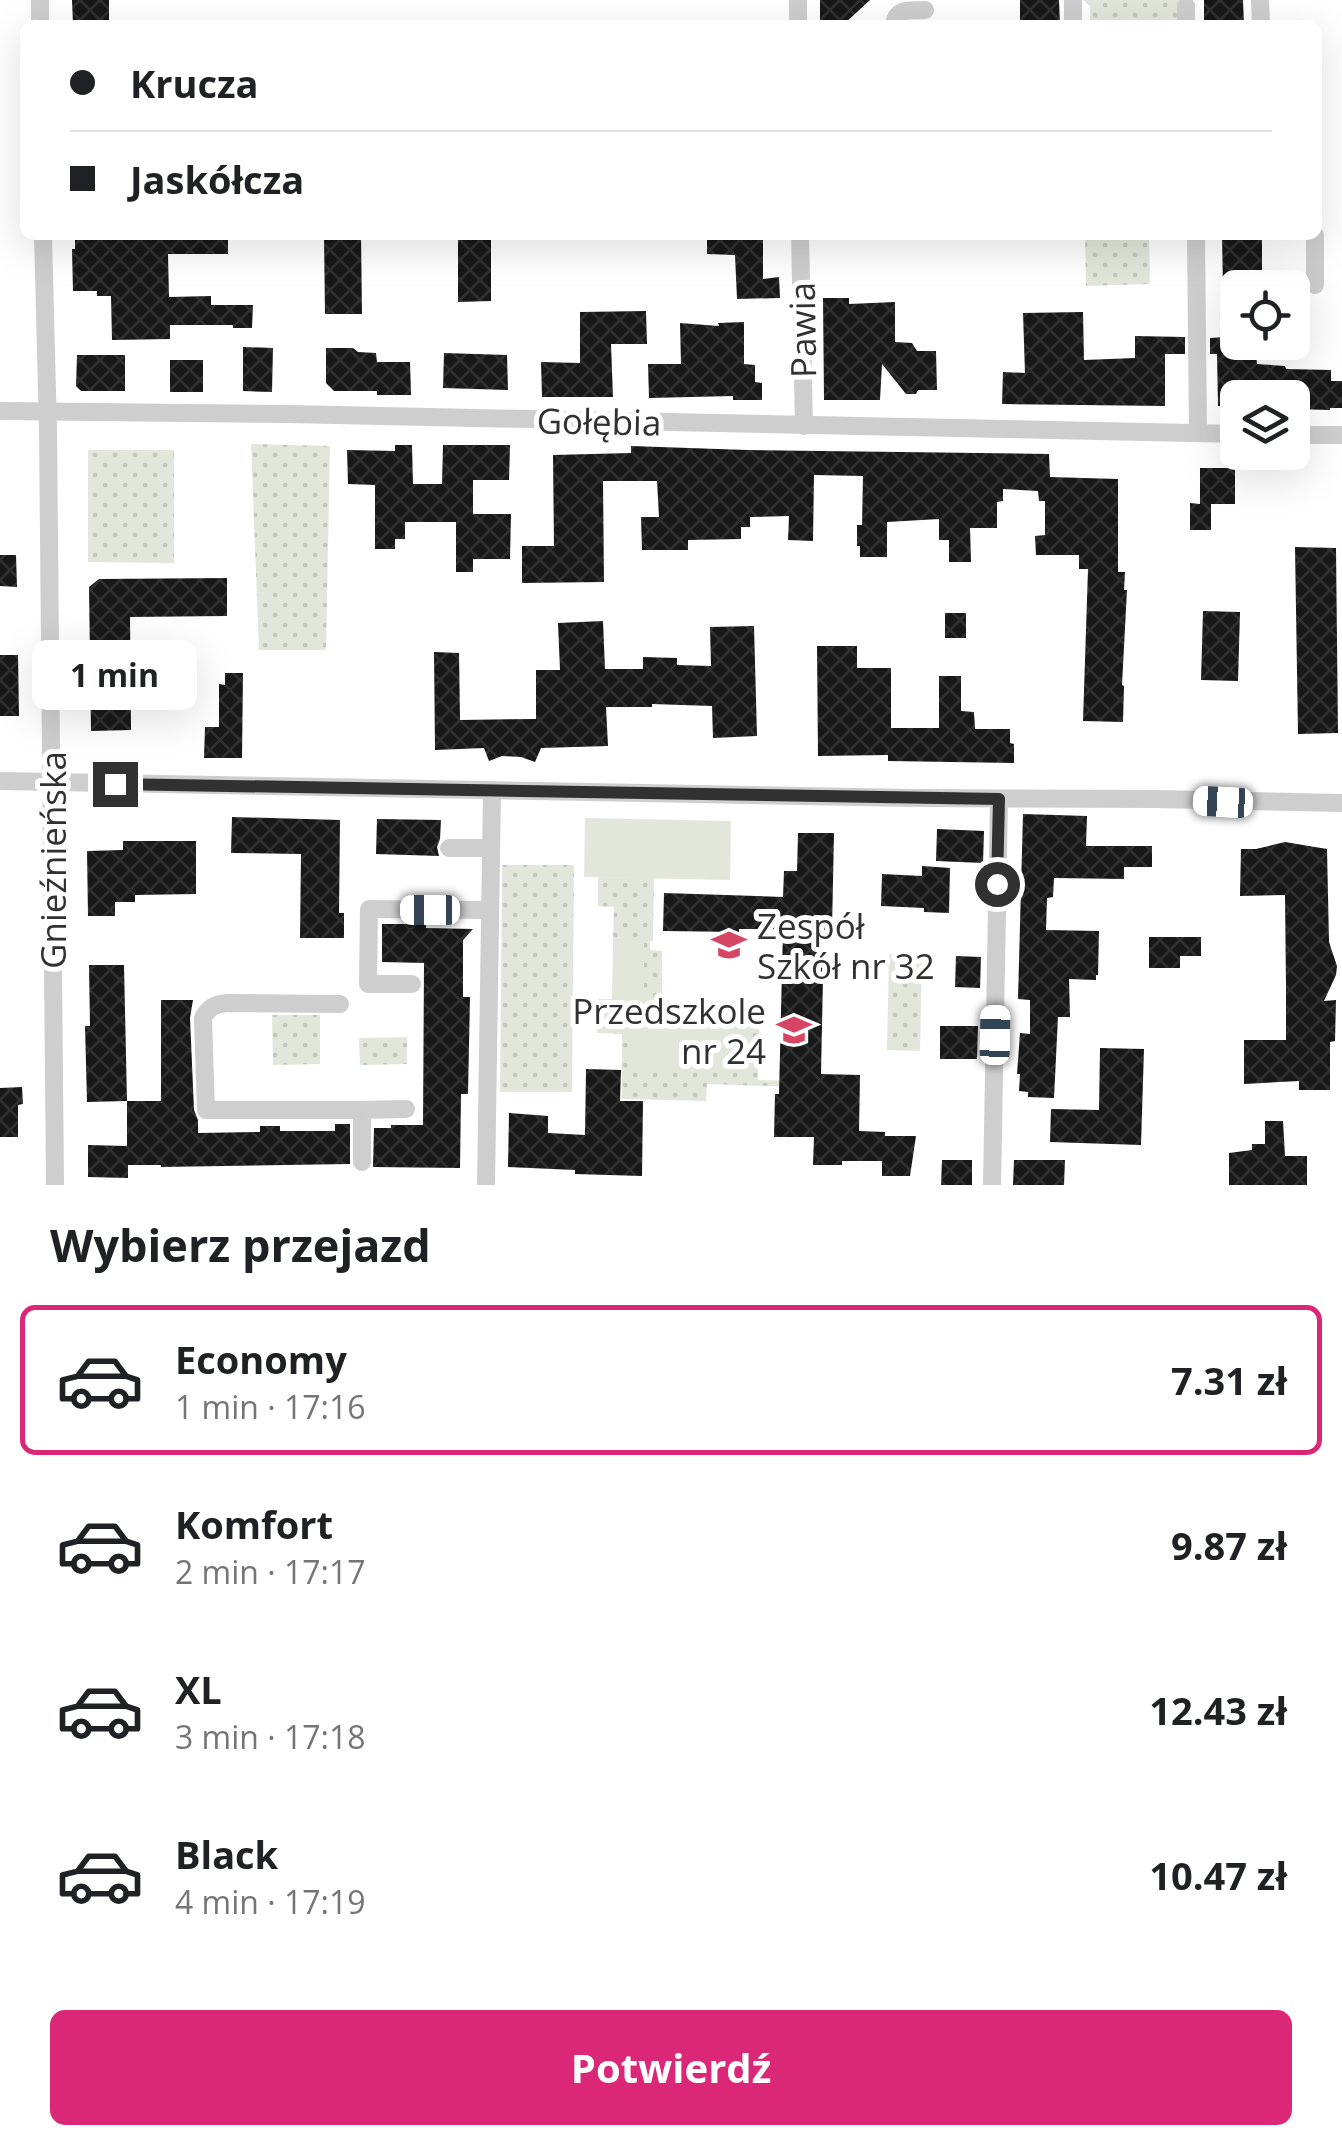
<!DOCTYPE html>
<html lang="pl">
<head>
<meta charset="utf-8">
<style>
	:root { --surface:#fff; --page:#f6f6f6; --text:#202124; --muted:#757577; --line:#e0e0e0; --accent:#db2777 }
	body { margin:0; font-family:"Open Sans",sans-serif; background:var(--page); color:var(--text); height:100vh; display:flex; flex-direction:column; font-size:38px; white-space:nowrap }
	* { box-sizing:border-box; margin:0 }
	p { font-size:32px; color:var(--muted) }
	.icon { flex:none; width:55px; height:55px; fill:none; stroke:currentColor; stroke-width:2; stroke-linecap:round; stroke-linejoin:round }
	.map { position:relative; height:1185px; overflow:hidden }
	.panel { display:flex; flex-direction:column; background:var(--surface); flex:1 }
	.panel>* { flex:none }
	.banner { position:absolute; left:20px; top:20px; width:1302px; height:220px; border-radius:15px; box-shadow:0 10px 40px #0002; display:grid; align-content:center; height:220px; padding:0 50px; background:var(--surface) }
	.buttons { position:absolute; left:1220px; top:270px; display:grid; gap:20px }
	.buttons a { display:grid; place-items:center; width:90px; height:90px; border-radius:15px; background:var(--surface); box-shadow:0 10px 40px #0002; font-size:50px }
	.end { position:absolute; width:45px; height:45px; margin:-22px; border:12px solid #313131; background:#fff; box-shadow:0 0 0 5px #fff }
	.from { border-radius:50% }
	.bubble { position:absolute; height:70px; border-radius:15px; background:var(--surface); box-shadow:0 10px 40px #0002; font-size:32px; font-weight:700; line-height:70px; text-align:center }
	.car { position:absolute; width:30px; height:60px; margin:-30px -15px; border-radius:12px; box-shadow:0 0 8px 2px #0007; background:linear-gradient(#fff 24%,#345 0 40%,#fff 0 76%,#345 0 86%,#fff 0) }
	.banner b { display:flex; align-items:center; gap:35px; height:95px; font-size:38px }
	.banner b+b { border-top:2px solid var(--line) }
	.banner i { width:25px; height:25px; background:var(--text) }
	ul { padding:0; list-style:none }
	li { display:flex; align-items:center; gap:30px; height:150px; margin:0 20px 15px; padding:0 30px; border:5px solid transparent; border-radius:15px }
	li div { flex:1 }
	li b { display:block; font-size:38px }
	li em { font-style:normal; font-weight:700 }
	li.on { border-color:var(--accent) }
	li>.icon { width:90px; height:90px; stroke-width:1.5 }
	h2 { padding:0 50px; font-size:45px; line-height:120px }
	.action { display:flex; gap:20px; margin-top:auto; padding:20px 50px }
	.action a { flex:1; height:115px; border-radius:15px; background:var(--accent); color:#fff; font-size:40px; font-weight:700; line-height:115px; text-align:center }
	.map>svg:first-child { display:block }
</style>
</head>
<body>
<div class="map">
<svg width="1342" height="1185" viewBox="0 0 1342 1185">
	<defs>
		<pattern id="grass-dots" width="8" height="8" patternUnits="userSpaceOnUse" patternTransform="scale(2.5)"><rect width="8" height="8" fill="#e3e7db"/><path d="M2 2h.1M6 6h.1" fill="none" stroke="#c3c7bc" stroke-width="1.8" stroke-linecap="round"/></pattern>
		<pattern id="building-cross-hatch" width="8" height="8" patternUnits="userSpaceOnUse" patternTransform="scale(2.5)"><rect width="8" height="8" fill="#181818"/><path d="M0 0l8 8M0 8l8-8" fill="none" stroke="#313131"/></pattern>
	</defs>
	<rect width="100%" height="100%" fill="#fff"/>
	<g fill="url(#grass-dots)">
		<polygon points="1083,0 1180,0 1179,25 1090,25 1090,6"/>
		<polygon points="1085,235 1155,235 1149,238 1150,284 1086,286"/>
		<polygon points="251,444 330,446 326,650 259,650"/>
		<polygon points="88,450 174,450 174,563 88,562"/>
		<polygon points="502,865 574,865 572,1092 500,1092"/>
		<polygon points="598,877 654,878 653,941 650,941 650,950 662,951 662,1000 685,1001 684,1011 632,1010 739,1013 723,1012 723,1001 760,1001 758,1080 828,1082 828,1088 707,1084 706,1101 622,1099 622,1034 597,1033 598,999 643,999 644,939 613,937 614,907 598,906"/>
		<polygon points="889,954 922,955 920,1051 887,1050"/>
		<polygon points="272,1015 320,1015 320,1064 273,1065"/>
		<polygon points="407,1037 407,1064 360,1065 359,1038"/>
	</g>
	<g fill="#e3e7db">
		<polygon points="585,818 731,821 730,880 584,877"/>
		<polygon points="613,937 644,938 644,999 612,999"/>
		<polygon points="631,1009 739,1012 738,1069 630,1067"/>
	</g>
	<g fill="url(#building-cross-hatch)">
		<polygon points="72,0 109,0 109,25 73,25"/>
		<polygon points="820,0 870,0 843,25 820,25"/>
		<polygon points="1020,0 1059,0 1060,25 1020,25"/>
		<polygon points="1204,0 1243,0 1244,25 1204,25"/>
		<polygon points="75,235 228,235 228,254 168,254 169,297 211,296 211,305 253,305 252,328 233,328 233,325 170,325 170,339 112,340 111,296 97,296 97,291 73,291 72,249 75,249"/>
		<polygon points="324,235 361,235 362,314 325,314"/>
		<polygon points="458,235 491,235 491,301 458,302"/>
		<polygon points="707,235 763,235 763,279 779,277 780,298 737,299 735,255 707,254"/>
		<polygon points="1222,235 1262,235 1262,288 1223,288"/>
		<polygon points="823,298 849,298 849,304 895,302 895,342 912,343 917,351 936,351 937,390 918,390 916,394 906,394 882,364 880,400 824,400"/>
		<polygon points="646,311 647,344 611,344 613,397 542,397 541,362 580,363 580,312"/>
		<polygon points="1083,312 1084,360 1135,358 1135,336 1185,337 1185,354 1165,354 1165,406 1002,404 1003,372 1025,373 1023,313"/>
		<polygon points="744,322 744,364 755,365 755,382 762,383 762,400 733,400 733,396 649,398 648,364 681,364 680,323 719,326 718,323"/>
		<polygon points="1238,336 1238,342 1255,342 1257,364 1285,366 1286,369 1331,370 1331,381 1342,381 1342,408 1330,408 1330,410 1292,409 1292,398 1238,398 1238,407 1218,406 1217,354 1210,354 1210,338"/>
		<polygon points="243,347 273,348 272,392 243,391"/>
		<polygon points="326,348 353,348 358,352 376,353 377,362 410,362 411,395 377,395 377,391 334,391 326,383"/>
		<polygon points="444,353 507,355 508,390 443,388"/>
		<polygon points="77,355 125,355 125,391 81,391 76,386"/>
		<rect x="170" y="360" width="33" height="32"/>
		<polygon points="395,445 412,445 413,484 442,484 443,445 510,445 509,480 473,480 473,514 511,514 510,559 473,559 473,572 456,572 456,522 405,522 405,539 395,539 395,549 375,549 375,485 348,484 347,450 395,451"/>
		<polygon points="631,446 747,450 1049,454 1050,477 1118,479 1118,572 1125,572 1124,590 1127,590 1122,685 1124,686 1123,722 1083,721 1088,569 1079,569 1079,555 1036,555 1035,536 1045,535 1045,501 1039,501 1038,491 1003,489 1003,501 997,502 997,528 970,528 971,562 949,562 949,540 939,540 939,519 887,522 887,557 860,557 860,546 857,546 857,525 862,525 863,476 814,475 813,541 788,540 789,516 750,517 750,527 741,527 741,539 688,540 688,550 642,550 641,517 659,517 657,481 603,481 604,582 522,583 522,546 554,546 553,455 631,453"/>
		<polygon points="1200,468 1235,468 1235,504 1205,504 1211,504 1211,530 1190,530 1190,503 1200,504"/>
		<polygon points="1295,547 1336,548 1338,733 1298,734"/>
		<polygon points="0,555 16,555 17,587 0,586"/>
		<polygon points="227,578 227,616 130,617 131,730 91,731 89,587 99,579"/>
		<polygon points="1203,611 1240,612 1238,681 1201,680"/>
		<rect x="945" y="613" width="21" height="25"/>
		<polygon points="603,621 605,669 643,669 643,657 677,658 677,665 711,666 710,627 754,626 757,736 713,738 712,706 652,704 652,707 606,707 608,746 541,748 535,762 521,757 502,756 489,761 484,748 435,750 434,652 459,653 460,720 536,719 536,670 560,670 558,623"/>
		<polygon points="817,646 857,646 857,668 891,668 891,728 939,728 939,676 961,676 961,711 974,712 975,729 1010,729 1010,743 1014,744 1014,763 888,761 888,755 818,756"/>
		<polygon points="0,655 18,655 19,716 0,716"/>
		<polygon points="225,673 243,673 242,758 204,758 205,727 219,727 219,684 225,685"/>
		<polygon points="1023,814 1087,816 1086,846 1152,846 1152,867 1124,867 1124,879 1054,878 1053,897 1047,898 1046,930 1099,931 1098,975 1096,975 1096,980 1069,979 1070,1017 1058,1017 1054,1098 1028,1097 1028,1092 1019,1091 1020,1074 1017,1074 1020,1033 1030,1034 1030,1000 1018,999"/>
		<polygon points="232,817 340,820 339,913 344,913 344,938 300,938 301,854 231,853"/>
		<polygon points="377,819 441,820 440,839 437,847 439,856 376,854"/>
		<polygon points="937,829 984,831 983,863 936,861"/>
		<polygon points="798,833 834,833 832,930 824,930 821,1074 860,1075 859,1131 885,1132 885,1136 916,1136 910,1176 882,1176 882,1161 842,1161 842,1165 813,1165 814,1137 774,1137 775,1094 779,1094 783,929 739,929 739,932 663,931 664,893 783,897 784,871 797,871"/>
		<polygon points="123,841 196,841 196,894 135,895 135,902 115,902 115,916 88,916 87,851 123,850"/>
		<polygon points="1285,842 1327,849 1329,942 1337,966 1336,975 1324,1001 1336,1000 1335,1041 1330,1042 1330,1090 1299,1090 1299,1081 1244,1084 1244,1040 1286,1040 1286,987 1285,895 1240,896 1241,849 1256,849"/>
		<polygon points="922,866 950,868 949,913 924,912 924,908 881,906 882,874 922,876"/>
		<polygon points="382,924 426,924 426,928 473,929 463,940 463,997 470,997 468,1094 461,1094 460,1168 373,1167 374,1128 391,1128 391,1125 423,1125 424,963 382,962"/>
		<polygon points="1149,937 1201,937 1201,956 1180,956 1180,968 1149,968"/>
		<polygon points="956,956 981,957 980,988 955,987"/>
		<polygon points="89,965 124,965 127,1101 87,1102 85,1026 90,1026"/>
		<polygon points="161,1000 193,1000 190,1018 194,1110 198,1120 198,1133 260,1132 260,1126 280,1126 280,1131 335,1131 335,1124 350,1124 350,1164 161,1167 161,1165 128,1165 128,1178 88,1177 88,1145 127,1146 127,1101 161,1101"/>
		<polygon points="940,1026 978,1026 977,1059 940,1059"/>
		<polygon points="1100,1048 1144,1049 1141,1145 1050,1142 1051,1109 1099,1110"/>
		<polygon points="586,1069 621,1070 620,1101 643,1101 642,1176 575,1174 575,1170 508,1167 509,1113 548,1116 548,1133 585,1135"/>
		<polygon points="22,1087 23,1104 18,1105 18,1137 0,1137 0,1088"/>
		<polygon points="1265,1121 1283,1121 1285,1156 1307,1156 1307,1185 1229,1185 1229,1153 1252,1150 1252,1144 1265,1144"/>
		<polygon points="942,1160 972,1160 972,1185 941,1185"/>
		<polygon points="1014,1160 1065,1160 1064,1185 1013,1185"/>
	</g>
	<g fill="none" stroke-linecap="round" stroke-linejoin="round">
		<g stroke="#cecece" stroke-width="18">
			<polyline points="40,0 40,25"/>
			<polyline points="798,0 798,25"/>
			<polyline points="1073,0 1073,25"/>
			<polyline points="1260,0 1261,25"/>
			<polyline points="1186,6 1186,25"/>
			<path d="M894,25C896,7 910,11 925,10"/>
			<polyline points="43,235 48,429 55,1185"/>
			<polyline points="800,235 804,426"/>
			<polyline points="1196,235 1198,433"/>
			<polyline points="1315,285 1315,235"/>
			<polyline points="0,411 290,414 1238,434"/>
			<polyline points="1292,435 1342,435"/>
			<polyline points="0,781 912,798 1156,799 1342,803"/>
			<polyline points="449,848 491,848"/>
			<polyline points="412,984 368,984 369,909 490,910"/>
			<path d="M340,1004L227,1003C215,1004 209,1007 203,1018L206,1110H362"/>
			<polyline points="362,1162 362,1110 406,1109"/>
			<polyline points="486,1185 492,790"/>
			<polyline points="992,1185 999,799"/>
		</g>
	</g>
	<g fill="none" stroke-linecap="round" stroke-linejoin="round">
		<polyline stroke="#313131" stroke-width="12" points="115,784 999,799 997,884"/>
	</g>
	<defs>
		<g id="school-bare" transform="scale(2.7)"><path d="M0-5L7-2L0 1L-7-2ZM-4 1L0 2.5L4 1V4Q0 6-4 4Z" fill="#d64563" stroke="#fff" stroke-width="2.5" paint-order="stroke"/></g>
	</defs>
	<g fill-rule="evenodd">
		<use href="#school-bare" x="729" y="945"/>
		<use href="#school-bare" x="794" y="1030"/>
	</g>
	<g text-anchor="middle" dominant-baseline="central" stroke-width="10" stroke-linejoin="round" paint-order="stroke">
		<g font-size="35" fill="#313131" stroke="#fff">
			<text transform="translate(802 330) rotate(-91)">Pawia</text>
			<text transform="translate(599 421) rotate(1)">Gołębia</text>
			<text transform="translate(52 860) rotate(-90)">Gnieźnieńska</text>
		</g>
		<g font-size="35" fill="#313131" stroke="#fff" text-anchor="start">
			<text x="757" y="925">Zespół<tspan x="757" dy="40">Szkół nr 32</tspan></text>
			<text x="766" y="1010" text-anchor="end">Przedszkole<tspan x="766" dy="40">nr 24</tspan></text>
		</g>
	</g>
</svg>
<div class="buttons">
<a><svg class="icon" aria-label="locate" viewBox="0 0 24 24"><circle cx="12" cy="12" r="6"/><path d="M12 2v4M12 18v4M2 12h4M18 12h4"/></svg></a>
<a><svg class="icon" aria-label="layers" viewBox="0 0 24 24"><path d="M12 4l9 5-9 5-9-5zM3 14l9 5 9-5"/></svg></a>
</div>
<i class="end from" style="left:997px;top:884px"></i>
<i class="end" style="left:115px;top:784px"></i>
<div class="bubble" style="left:32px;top:640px;width:165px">1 min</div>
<i class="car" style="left:1223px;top:802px;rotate:273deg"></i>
<i class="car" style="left:430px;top:910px;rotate:270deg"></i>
<i class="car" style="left:995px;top:1035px;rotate:1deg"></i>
<div class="banner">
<b><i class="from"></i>Krucza</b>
<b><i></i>Jaskółcza</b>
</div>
</div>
<section class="panel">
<h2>Wybierz przejazd</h2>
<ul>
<li class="on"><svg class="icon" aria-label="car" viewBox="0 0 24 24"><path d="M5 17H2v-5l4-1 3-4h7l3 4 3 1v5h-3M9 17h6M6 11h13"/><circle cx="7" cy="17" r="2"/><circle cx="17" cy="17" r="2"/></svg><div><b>Economy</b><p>1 min · 17:16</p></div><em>7.31 zł</em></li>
<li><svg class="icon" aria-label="car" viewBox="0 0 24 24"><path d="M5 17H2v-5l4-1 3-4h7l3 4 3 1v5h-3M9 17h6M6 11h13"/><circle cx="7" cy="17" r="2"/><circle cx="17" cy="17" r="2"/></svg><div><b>Komfort</b><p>2 min · 17:17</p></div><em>9.87 zł</em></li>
<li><svg class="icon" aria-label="car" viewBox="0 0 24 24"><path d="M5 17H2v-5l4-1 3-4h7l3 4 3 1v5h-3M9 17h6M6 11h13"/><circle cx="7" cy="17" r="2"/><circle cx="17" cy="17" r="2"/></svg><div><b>XL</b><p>3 min · 17:18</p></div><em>12.43 zł</em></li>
<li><svg class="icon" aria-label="car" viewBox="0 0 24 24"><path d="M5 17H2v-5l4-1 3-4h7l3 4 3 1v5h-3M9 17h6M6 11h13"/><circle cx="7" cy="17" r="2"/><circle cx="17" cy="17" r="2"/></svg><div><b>Black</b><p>4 min · 17:19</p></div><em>10.47 zł</em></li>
</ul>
<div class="action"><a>Potwierdź</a></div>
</section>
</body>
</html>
